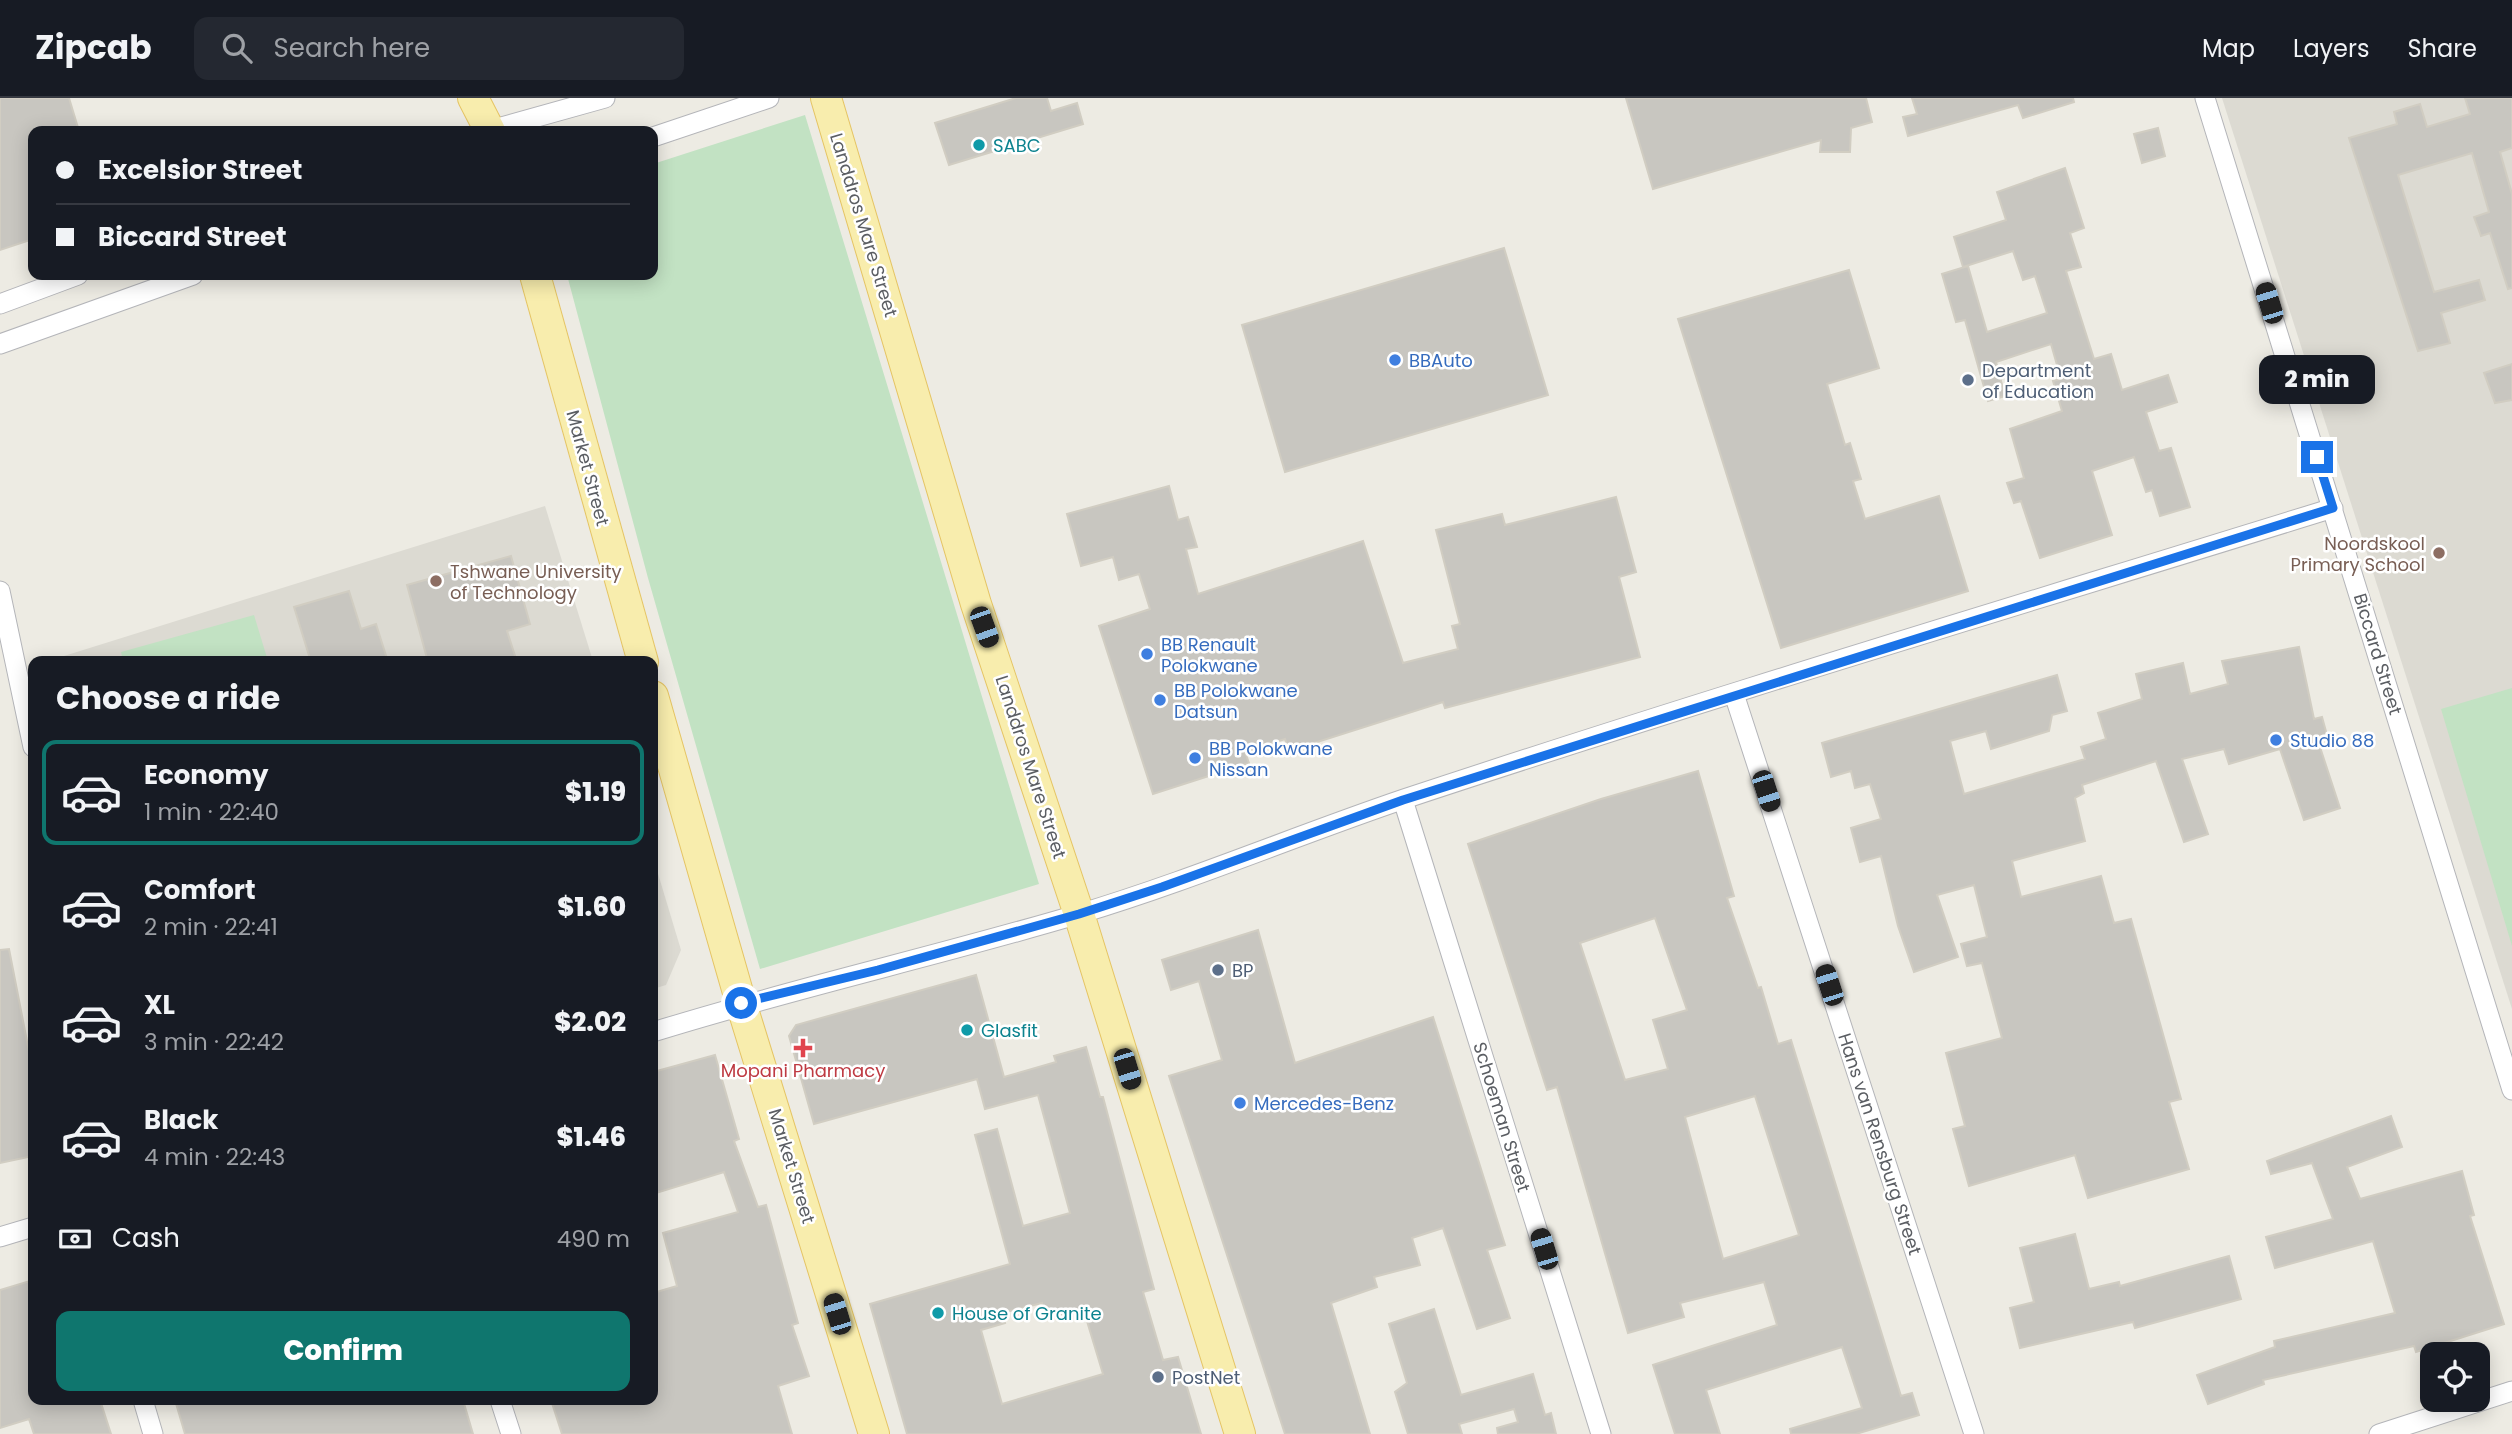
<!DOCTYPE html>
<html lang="en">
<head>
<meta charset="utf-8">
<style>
	:root { --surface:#171b24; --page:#242831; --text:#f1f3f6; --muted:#9ea1a6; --line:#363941; --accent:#0f766e }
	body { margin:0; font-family:Poppins,sans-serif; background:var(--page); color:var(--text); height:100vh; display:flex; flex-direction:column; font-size:26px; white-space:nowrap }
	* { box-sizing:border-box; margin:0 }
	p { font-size:23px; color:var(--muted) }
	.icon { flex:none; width:38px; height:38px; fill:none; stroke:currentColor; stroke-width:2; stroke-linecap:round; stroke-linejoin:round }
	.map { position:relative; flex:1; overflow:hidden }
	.details { position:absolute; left:28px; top:558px; width:630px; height:749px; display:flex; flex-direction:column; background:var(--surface); border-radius:14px; box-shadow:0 4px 18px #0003 }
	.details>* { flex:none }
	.top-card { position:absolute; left:28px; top:28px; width:630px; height:154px; border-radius:14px; box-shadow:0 4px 18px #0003; display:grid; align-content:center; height:154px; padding:0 28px; background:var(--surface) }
	.fabs { position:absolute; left:2420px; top:1244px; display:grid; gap:14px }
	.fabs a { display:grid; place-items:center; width:70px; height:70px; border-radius:14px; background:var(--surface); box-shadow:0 4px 18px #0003; font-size:35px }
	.end { position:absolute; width:32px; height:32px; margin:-16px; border:9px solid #1a73e8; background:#fff; box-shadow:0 0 0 4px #fff }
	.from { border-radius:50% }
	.bubble { position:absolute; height:49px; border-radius:14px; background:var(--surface); box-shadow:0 4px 18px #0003; font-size:23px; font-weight:800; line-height:49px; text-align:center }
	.car { position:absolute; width:21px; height:42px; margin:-21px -10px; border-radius:9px; box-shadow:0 0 5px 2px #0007; background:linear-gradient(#222 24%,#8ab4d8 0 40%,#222 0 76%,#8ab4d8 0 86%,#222 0) }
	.top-card b { display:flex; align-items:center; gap:24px; height:66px; font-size:26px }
	.top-card b+b { border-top:2px solid var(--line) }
	.top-card i { width:18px; height:18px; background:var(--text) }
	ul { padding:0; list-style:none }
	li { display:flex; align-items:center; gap:21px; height:105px; margin:0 14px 10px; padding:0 14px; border:4px solid transparent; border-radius:14px }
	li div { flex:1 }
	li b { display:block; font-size:26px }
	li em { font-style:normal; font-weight:800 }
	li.active { border-color:var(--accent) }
	li>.icon { width:63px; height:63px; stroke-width:1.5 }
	h2 { padding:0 28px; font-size:32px; line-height:84px }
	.pay { display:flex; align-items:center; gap:18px; height:77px; padding:0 28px; font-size:26px }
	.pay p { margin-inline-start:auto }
	.cta { display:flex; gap:14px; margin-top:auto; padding:14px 28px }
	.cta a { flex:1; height:80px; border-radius:14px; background:var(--accent); color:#fff; font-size:28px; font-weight:800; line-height:80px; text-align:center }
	header { display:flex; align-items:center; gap:42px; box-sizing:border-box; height:98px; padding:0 35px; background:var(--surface); border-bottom:2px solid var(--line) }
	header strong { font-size:33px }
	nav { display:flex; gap:38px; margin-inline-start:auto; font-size:24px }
	.search { width:490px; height:63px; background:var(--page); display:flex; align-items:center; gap:18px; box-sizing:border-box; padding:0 24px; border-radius:14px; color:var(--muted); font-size:26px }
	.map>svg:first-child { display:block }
</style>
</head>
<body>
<header>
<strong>Zipcab</strong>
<div class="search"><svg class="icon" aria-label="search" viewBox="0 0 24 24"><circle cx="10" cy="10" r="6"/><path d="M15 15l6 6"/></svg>Search here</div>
<nav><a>Map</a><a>Layers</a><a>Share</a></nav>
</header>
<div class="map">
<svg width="2512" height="1336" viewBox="0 0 2512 1336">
	<rect width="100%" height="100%" fill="#edebe3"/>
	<g fill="#dcdad2">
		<polygon points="2222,0 2512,0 2512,911"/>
		<polygon points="545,408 593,563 65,564 64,558"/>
		<polygon points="653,759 681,852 666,887 653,891"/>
	</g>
	<g fill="#c2e2c3">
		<polygon points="805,17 1039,786 760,871 648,480 567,177 653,177 653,66"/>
		<polygon points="254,517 268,563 123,563 121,554"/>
		<polygon points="2512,590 2512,848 2441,611"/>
	</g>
	<g fill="#c8c6c0" stroke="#d1cdc2" stroke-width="2" fill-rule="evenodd">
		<polygon points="0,0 69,0 79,33 33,33 33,141 0,152"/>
		<polygon points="1016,0 1047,0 1051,13 1077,5 1083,26 949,67 935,25"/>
		<polygon points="1626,0 1866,0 1872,24 1851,30 1850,54 1820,54 1821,42 1653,91"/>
		<polygon points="1912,0 2073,0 2074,4 2023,20 2018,7 1908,38 1903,19 1917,16"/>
		<polygon points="2465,0 2512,0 2512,50 2500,54 2512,96 2512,190 2508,191 2490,135 2481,138 2474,119 2489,114 2472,55 2398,77 2434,194 2479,182 2485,202 2441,215 2450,245 2418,253 2349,40 2397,26 2394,14 2420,6 2427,29 2470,16"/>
		<polygon points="2158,30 2165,58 2142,65 2134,36"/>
		<polygon points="2065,70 2084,130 2070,135 2081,169 2066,173 2094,261 2111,256 2122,292 2168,277 2177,304 2146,314 2159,353 2171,350 2190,409 2160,418 2152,392 2146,394 2134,359 2092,373 2112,437 2040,460 2021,403 2014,405 2007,385 2024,380 2010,331 2062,313 2053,283 2061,281 2051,246 1996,264 2005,298 1988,303 1965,222 1956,224 1942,176 1968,168 1987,234 2047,215 2035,178 2023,182 2013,153 1963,169 1954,139 2006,122 1997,94"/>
		<polygon points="1504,150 1548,297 1285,374 1242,227"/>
		<polygon points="1849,172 1879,270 1827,286 1845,347 1850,345 1861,381 1853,383 1865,421 1939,398 1968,493 1781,550 1678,221"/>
		<polygon points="2512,266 2512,302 2495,305 2484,275"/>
		<polygon points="1169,388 1178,422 1188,419 1197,449 1186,451 1198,496 1363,443 1403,565 1458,551 1452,528 1460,526 1436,432 1502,416 1505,427 1616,399 1636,474 1619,479 1640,559 1445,610 1443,604 1289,653 1285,641 1245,654 1249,665 1153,696 1099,528 1150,511 1139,476 1119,482 1113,459 1081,468 1067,416"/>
		<polygon points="511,458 530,526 507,533 517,564 428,564 407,487"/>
		<polygon points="349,493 361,531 376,526 388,564 311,564 294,509"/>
		<polygon points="2299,549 2314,621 2322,619 2327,637 2317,640 2340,710 2304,722 2280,651 2229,666 2224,651 2182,661 2208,736 2184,744 2156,663 2082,687 2084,695 2075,700 2085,743 2012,763 2021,799 2101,778 2114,825 2131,821 2181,1001 2169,1004 2189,1071 2088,1100 2075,1057 1969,1088 1953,1031 1965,1028 1946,955 2002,940 1982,865 1967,868 1961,846 1987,839 1974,787 1937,797 1958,859 1914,874 1898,828 1881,758 1860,764 1851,730 1881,721 1870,686 1855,690 1851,673 1831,679 1822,645 2057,577 2067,613 2052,617 2049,633 1991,651 1986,633 1950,643 1964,696 2085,661 2081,649 2106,641 2098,615 2142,601 2136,576 2183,565 2190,596 2228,586 2222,563"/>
		<path d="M1698,673L1734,798L1727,800L1758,890L1761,889L1778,946L1791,942L1901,1298L1912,1295L1919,1317L1856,1336H1791L1790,1331L1862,1310L1842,1249L1706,1292L1720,1336H1675L1653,1267L1777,1227L1764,1184L1680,1205L1684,1219L1628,1235L1557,989L1547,992L1468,746L1601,701ZM1655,820L1687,912L1653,922L1668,971L1625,982L1580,845ZM1755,998L1799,1137L1723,1161L1685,1019Z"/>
		<polygon points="1258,832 1295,965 1433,919 1505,1147 1487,1152 1510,1220 1477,1231 1443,1130 1412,1140 1420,1167 1374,1179 1377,1189 1331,1205 1370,1336 1285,1336 1169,978 1222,962 1199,883 1171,892 1162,862"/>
		<polygon points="9,851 33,974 33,1058 0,1065 0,852"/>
		<path d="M976,877L1004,979L1056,964L1054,958L1086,949L1100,999H1103L1154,1191L1143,1194L1163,1262L1178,1259L1201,1336H907L870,1206L1010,1166L975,1037L997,1031L1023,1128L1070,1115L1038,997L985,1011L977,981L814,1026L789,938L796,927ZM1042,1205L1046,1220L1083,1210L1103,1276L1002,1306L981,1232L1005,1225L1002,1215Z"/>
		<polygon points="715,957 739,1041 734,1043 758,1109 766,1107 798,1225 792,1227 809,1278 778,1288 792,1336 562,1336 551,1302 653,1302 653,1195 677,1188 663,1135 738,1114 724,1074 653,1096 653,974"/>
		<polygon points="2391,1018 2402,1049 2347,1069 2360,1101 2462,1073 2474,1117 2470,1118 2504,1226 2416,1254 2414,1248 2263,1282 2264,1286 2208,1306 2197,1277 2275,1249 2274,1243 2395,1215 2373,1143 2275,1170 2266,1139 2333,1121 2312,1065 2271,1076 2267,1063"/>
		<polygon points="2075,1136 2089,1191 2119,1184 2120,1188 2229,1158 2241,1201 2135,1230 2133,1224 2020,1250 2010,1210 2034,1204 2020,1150"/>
		<polygon points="33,1182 33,1302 100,1302 111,1336 34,1336 29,1321 0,1330 0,1192"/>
		<polygon points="1434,1211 1461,1297 1533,1276 1545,1317 1551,1315 1556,1336 1498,1336 1497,1330 1518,1324 1514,1311 1459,1326 1462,1336 1408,1336 1395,1294 1407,1285 1389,1226"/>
		<polygon points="175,1302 463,1302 473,1336 185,1336"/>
	</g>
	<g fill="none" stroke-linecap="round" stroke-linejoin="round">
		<g stroke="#b4b5b9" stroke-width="21">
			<g id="minor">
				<polyline points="2205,0 2512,992"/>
				<polyline points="487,33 605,0"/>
				<polyline points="653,39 769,0"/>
				<polyline points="0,206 78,177"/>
				<polyline points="0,246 193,177"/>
				<polyline points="0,493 33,649"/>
				<polyline points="1734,596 1974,1336"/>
				<polyline points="1403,702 1601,1336"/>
				<path d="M653,934C794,890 938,858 1079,816C1189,783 1295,738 1404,701C1712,599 2023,506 2333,410"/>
				<polyline points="0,1139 33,1129"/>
				<polyline points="143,1302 153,1336"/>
				<polyline points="500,1302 511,1336"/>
				<polyline points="2379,1336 2512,1293"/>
			</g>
		</g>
		<g stroke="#e5c464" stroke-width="32">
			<g id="primary">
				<polyline points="473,0 490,33"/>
				<polyline points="826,0 976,506 1079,816 1240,1336"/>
				<polyline points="535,177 643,564"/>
				<polyline points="653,598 741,905 874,1336"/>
			</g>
		</g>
		<use href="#minor" stroke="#fff" stroke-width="19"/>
		<use href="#primary" stroke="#f8edad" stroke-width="30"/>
	</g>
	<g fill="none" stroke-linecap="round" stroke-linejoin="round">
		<polyline stroke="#1a73e8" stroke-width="9" points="741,905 878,872 1079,816 1162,789 1403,702 2333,410 2317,359"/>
	</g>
	<g fill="#0f9aa8" stroke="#fff" stroke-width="2.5">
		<circle cx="979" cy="47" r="7"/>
		<circle cx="967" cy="932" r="7"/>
		<circle cx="938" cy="1215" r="7"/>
	</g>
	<g fill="#3f7fe0" stroke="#fff" stroke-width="2.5">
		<circle cx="1395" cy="262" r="7"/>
		<circle cx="1147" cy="556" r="7"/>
		<circle cx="1160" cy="602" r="7"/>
		<circle cx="2276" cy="642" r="7"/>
		<circle cx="1195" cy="660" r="7"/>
		<circle cx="1240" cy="1005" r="7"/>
	</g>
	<g fill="#5c6f8a" stroke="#fff" stroke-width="2.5">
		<circle cx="1968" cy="282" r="7"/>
		<circle cx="1218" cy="872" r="7"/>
		<circle cx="1158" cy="1279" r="7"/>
	</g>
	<g fill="#8d6e63" stroke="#fff" stroke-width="2.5">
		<circle cx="2439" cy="455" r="7"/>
		<circle cx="436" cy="483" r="7"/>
	</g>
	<path fill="#e0444e" stroke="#fff" stroke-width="2.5" d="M799.5 939.5h7v7h7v7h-7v7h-7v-7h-7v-7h7z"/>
	<g text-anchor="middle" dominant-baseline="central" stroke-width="5" stroke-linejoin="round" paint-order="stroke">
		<g font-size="18" fill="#0d838f" stroke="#fff" text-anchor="start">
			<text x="993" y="47">SABC</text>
			<text x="981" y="932">Glasfit</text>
			<text x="952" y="1215">House of Granite</text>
		</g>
		<g font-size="18" fill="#5b5e63" stroke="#fff">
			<text transform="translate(864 127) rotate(73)">Landdros Mare Street</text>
			<text transform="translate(588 370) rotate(75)">Market Street</text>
			<text transform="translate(2378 556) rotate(73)">Biccard Street</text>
			<text transform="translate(1031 669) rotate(72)">Landdros Mare Street</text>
			<text transform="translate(1502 1019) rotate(73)">Schoeman Street</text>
			<text transform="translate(1880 1046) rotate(72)">Hans van Rensburg Street</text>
			<text transform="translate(792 1068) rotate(73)">Market Street</text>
		</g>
		<g font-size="18" fill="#366cbe" stroke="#fff" text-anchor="start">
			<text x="1409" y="262">BBAuto</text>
			<text x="1161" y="546">BB Renault<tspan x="1161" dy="21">Polokwane</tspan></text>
			<text x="1174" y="592">BB Polokwane<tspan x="1174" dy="21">Datsun</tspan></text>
			<text x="2290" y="642">Studio 88</text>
			<text x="1209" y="650">BB Polokwane<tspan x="1209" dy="21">Nissan</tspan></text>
			<text x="1254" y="1005">Mercedes-Benz</text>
		</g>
		<g font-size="18" fill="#4e5e75" stroke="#fff" text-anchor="start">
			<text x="1982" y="272">Department<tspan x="1982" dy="21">of Education</tspan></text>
			<text x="1232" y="872">BP</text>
			<text x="1172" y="1279">PostNet</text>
		</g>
		<g font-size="18" fill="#785e54" stroke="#fff" text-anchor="end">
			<text x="2425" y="445">Noordskool<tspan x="2425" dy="21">Primary School</tspan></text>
			<text x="450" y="473" text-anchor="start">Tshwane University<tspan x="450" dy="21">of Technology</tspan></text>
		</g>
		<g font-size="18" fill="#be3a42" stroke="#fff">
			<text x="803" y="972">Mopani Pharmacy</text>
		</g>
	</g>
</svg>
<div class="fabs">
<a><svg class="icon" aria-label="locate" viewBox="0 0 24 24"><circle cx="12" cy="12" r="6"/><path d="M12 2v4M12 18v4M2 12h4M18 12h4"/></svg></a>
</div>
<i class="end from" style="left:741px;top:905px"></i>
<i class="end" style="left:2317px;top:359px"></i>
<div class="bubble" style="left:2259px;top:257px;width:116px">2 min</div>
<i class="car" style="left:2269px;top:205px;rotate:343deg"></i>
<i class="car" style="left:984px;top:529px;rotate:160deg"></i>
<i class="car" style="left:1766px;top:693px;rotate:162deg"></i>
<i class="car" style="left:1829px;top:887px;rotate:342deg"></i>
<i class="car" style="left:1127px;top:971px;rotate:163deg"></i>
<i class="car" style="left:1544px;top:1151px;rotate:343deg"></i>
<i class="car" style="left:837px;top:1216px;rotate:343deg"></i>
<div class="top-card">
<b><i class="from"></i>Excelsior Street</b>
<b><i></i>Biccard Street</b>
</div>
<section class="details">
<h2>Choose a ride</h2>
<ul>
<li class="active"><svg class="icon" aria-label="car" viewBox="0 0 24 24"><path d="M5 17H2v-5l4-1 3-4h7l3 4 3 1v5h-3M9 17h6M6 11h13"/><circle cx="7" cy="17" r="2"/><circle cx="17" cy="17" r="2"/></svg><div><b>Economy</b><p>1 min · 22:40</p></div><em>$1.19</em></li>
<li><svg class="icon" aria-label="car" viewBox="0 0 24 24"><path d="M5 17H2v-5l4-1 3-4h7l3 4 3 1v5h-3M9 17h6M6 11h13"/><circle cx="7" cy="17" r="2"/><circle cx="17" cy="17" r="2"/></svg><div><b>Comfort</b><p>2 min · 22:41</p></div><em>$1.60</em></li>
<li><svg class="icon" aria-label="car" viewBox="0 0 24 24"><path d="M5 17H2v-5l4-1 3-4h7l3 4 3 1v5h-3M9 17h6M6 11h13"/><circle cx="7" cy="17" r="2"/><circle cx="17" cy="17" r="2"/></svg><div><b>XL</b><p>3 min · 22:42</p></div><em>$2.02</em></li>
<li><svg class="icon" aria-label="car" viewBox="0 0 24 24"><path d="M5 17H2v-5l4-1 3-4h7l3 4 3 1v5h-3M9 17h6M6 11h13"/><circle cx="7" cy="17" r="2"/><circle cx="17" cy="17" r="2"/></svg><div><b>Black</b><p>4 min · 22:43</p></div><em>$1.46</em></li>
</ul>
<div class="pay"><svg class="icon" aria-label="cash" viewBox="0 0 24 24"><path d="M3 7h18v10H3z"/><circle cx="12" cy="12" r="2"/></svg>Cash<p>490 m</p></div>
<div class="cta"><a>Confirm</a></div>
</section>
</div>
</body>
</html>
